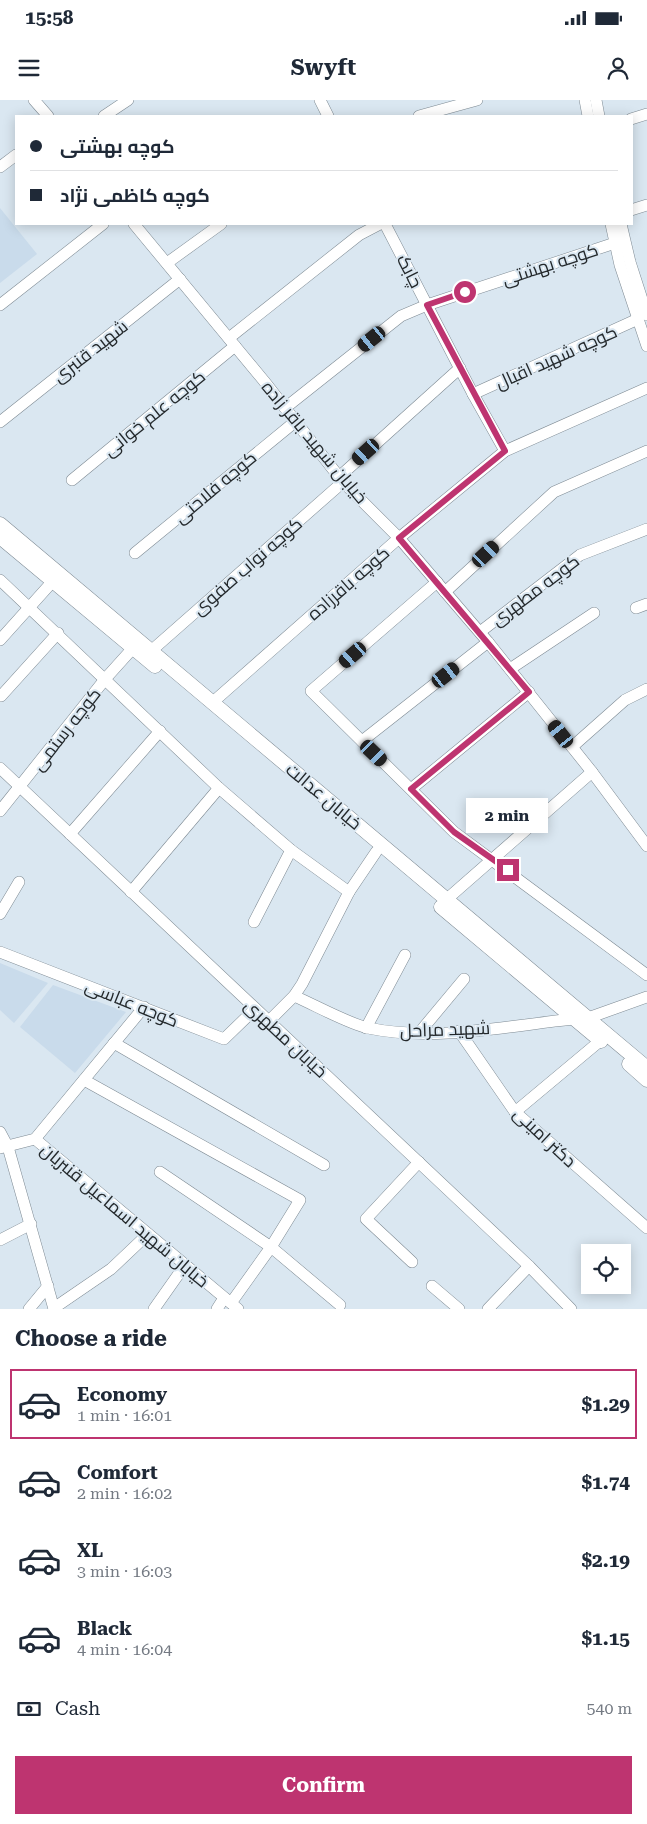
<!DOCTYPE html>
<html lang="en">
<head>
<meta charset="utf-8">
<style>
	:root { --surface:#fff; --page:#f2f2f3; --text:#1f2937; --muted:#747a83; --line:#e0e1e3; --accent:#be3470 }
	body { margin:0; font-family:"Roboto Serif",Cairo,serif; background:var(--page); color:var(--text); height:100vh; display:flex; flex-direction:column; font-size:19px; white-space:nowrap }
	* { box-sizing:border-box; margin:0 }
	p { font-size:16px; color:var(--muted) }
	.icon { flex:none; width:28px; height:28px; fill:none; stroke:currentColor; stroke-width:2; stroke-linecap:round; stroke-linejoin:round }
	.map { position:relative; height:1209px; overflow:hidden }
	.side { display:flex; flex-direction:column; background:var(--surface); flex:1 }
	.side>* { flex:none }
	.guide { position:absolute; left:15px; top:15px; width:618px; height:110px; border-radius:0px; box-shadow:0 2px 12px #0003; display:grid; align-content:center; height:110px; padding:0 15px; background:var(--surface) }
	.buttons { position:absolute; left:581px; top:1144px; display:grid; gap:10px }
	.buttons a { display:grid; place-items:center; width:50px; height:50px; border-radius:0px; background:var(--surface); box-shadow:0 2px 12px #0003; font-size:25px }
	.end { position:absolute; width:22px; height:22px; margin:-11px; border:6px solid #be3470; background:#fff; box-shadow:0 0 0 2px #fff }
	.from { border-radius:50% }
	.bubble { position:absolute; height:35px; border-radius:0px; background:var(--surface); box-shadow:0 2px 12px #0003; font-size:16px; font-weight:700; line-height:35px; text-align:center }
	.car { position:absolute; width:15px; height:30px; margin:-15px -8px; border-radius:6px; box-shadow:0 0 4px 1px #0007; background:linear-gradient(#222 24%,#8ab4d8 0 40%,#222 0 76%,#8ab4d8 0 86%,#222 0) }
	.guide b { display:flex; align-items:center; gap:18px; height:48px; font-size:19px }
	.guide b+b { border-top:1px solid var(--line) }
	.guide i { width:12px; height:12px; background:var(--text) }
	ul { padding:0; list-style:none }
	li { display:flex; align-items:center; gap:15px; height:70px; margin:0 10px 8px; padding:0 5px; border:2px solid transparent; border-radius:0px }
	li div { flex:1 }
	li b { display:block; font-size:19px }
	li em { font-style:normal; font-weight:700 }
	li.selected { border-color:var(--accent) }
	li>.icon { width:45px; height:45px; stroke-width:1.5 }
	h2 { padding:0 15px; font-size:22px; line-height:60px }
	.pay { display:flex; align-items:center; gap:12px; height:55px; padding:0 15px; font-size:19px }
	.pay p { margin-inline-start:auto }
	.primary-button { display:flex; gap:10px; margin-top:auto; padding:10px 15px }
	.primary-button a { flex:1; height:58px; border-radius:0px; background:var(--accent); color:#fff; font-size:20px; font-weight:700; line-height:58px; text-align:center }
	.status { display:flex; justify-content:space-between; align-items:center; height:35px; padding:0 25px; background:var(--surface); direction:ltr }
	.status svg { height:14px; fill:currentColor }
	header { display:flex; justify-content:space-between; align-items:center; height:65px; padding:0 15px; background:var(--surface); font-size:22px; font-weight:700 }
	.map>svg:first-child { display:block }
</style>
</head>
<body>
<div class="status"><b>15:58</b><svg viewBox="0 0 49 12"><path d="M0 12V9h3v3zM5 12V6h3v6zM10 12V3h3v9zM15 12V0h3v12zM26 1h20v11H26zM47 4h2v5h-2z"/></svg></div>
<header><svg class="icon" aria-label="menu" viewBox="0 0 24 24"><path d="M4 6h16M4 12h16M4 18h16"/></svg>Swyft<svg class="icon" aria-label="person" viewBox="0 0 24 24"><circle cx="12" cy="8" r="4"/><path d="M4 21q1-7 8-7t8 7"/></svg></header>
<div class="map">
<svg width="647" height="1209" viewBox="0 0 647 1209">
	<rect width="100%" height="100%" fill="#dae7f1"/>
	<g fill="#c9dbeb">
		<polygon points="0,108 37,154 0,183"/>
		<polygon points="0,863 48,883 14,923 0,910"/>
		<polygon points="53,885 126,912 75,973 20,927"/>
	</g>
	<g fill="none" stroke-linecap="round" stroke-linejoin="round">
		<g stroke="#7e8a93" stroke-width="12">
			<g id="minor">
				<polyline points="34,0 48,16"/>
				<polyline points="320,0 328,16"/>
				<polyline points="585,0 588,16"/>
				<polyline points="596,0 599,16"/>
				<polyline points="104,16 128,0"/>
				<polyline points="419,16 477,0"/>
				<polyline points="631,19 647,14"/>
				<polyline points="0,67 16,55"/>
				<polyline points="631,110 647,105"/>
				<polyline points="134,124 264,281 343,382 399,438 488,542 592,672 647,746"/>
				<polyline points="385,124 473,294 505,351"/>
				<polyline points="611,124 620,165 647,246"/>
				<polyline points="621,124 630,162 647,215"/>
				<polyline points="167,163 221,124"/>
				<polyline points="0,205 103,124"/>
				<polyline points="229,238 359,135 380,124"/>
				<polyline points="473,294 638,219"/>
				<polyline points="285,308 401,216 427,205 615,143"/>
				<polyline points="0,322 180,179"/>
				<polyline points="339,377 460,268"/>
				<polyline points="72,380 235,246"/>
				<polyline points="135,453 296,321"/>
				<polyline points="0,480 219,688 291,750 349,792"/>
				<polyline points="437,482 311,591 454,732 647,875"/>
				<polyline points="445,492 554,392 647,351"/>
				<polyline points="636,508 647,504"/>
				<polyline points="480,532 580,455 647,429"/>
				<polyline points="0,540 53,481"/>
				<polyline points="151,551 343,382"/>
				<polyline points="510,569 594,513"/>
				<polyline points="1,596 58,533"/>
				<polyline points="213,602 399,438 505,351 647,288"/>
				<polyline points="362,641 488,542"/>
				<polyline points="572,647 625,600 647,589"/>
				<polyline points="0,668 529,1166 571,1209"/>
				<polyline points="411,689 529,592"/>
				<polyline points="0,711 106,578 133,548"/>
				<polyline points="70,734 160,631"/>
				<polyline points="131,792 219,688"/>
				<polyline points="447,799 592,672"/>
				<polyline points="0,814 19,782"/>
				<polyline points="254,822 291,750"/>
				<polyline points="0,852 224,939 255,909"/>
				<path d="M294,896C313,904 349,924 368,928C434,942 507,926 573,919"/>
				<polyline points="588,918 647,897"/>
				<polyline points="269,921 294,896 302,884 349,792 376,752"/>
				<polyline points="366,928 405,855"/>
				<polyline points="459,931 515,1012 647,1128"/>
				<polyline points="419,933 464,879"/>
				<polyline points="114,943 324,1065"/>
				<polyline points="84,980 300,1100 271,1147 231,1203"/>
				<polyline points="515,1012 600,941"/>
				<polyline points="0,1032 8,1047 54,1209"/>
				<polyline points="35,1039 238,1209"/>
				<polyline points="0,1048 35,1039 144,907"/>
				<polyline points="160,1072 271,1147 340,1205"/>
				<polyline points="0,1140 31,1124"/>
				<polyline points="412,1162 366,1119 419,1062"/>
				<polyline points="432,1186 459,1209"/>
				<polyline points="54,1208 111,1169 148,1134"/>
				<polyline points="29,1209 48,1186"/>
				<polyline points="154,1209 185,1165"/>
				<polyline points="217,1209 224,1198"/>
				<polyline points="488,1209 529,1166"/>
			</g>
		</g>
		<g stroke="#7e8a93" stroke-width="15">
			<g id="major">
				<polyline points="0,424 647,968"/>
				<polyline points="0,437 155,566"/>
				<polyline points="441,807 601,941"/>
				<polyline points="629,964 647,980"/>
			</g>
		</g>
		<use href="#minor" stroke="#fff" stroke-width="11"/>
		<use href="#major" stroke="#fff" stroke-width="14"/>
	</g>
	<g fill="none" stroke-linecap="round" stroke-linejoin="round">
		<polyline stroke="#be3470" stroke-width="6" points="465,192 427,205 505,351 399,438 529,592 411,689 454,732 508,770"/>
	</g>
	<g text-anchor="middle" dominant-baseline="central" stroke-width="4" stroke-linejoin="round" paint-order="stroke">
		<g font-size="18" fill="#24292c" stroke="#dae7f1">
			<text transform="translate(550 164) rotate(-18)">کوچه بهشتی</text>
			<text transform="translate(410 171) rotate(63)">چابک</text>
			<text transform="translate(90 251) rotate(-38)">شهید قنبری</text>
			<text transform="translate(556 257) rotate(-24)">کوچه شهید اقبال</text>
			<text transform="translate(154 313) rotate(-39)">کوچه علم خوانی</text>
			<text transform="translate(315 342) rotate(50)">خیابان شهید باقر زاده</text>
			<text transform="translate(215 387) rotate(-40)">کوچه فلاحتی</text>
			<text transform="translate(247 466) rotate(-41)">کوچه نواب صفوی</text>
			<text transform="translate(348 483) rotate(-41)">کوچه باقرزاده</text>
			<text transform="translate(535 490) rotate(-37)">کوچه مطهری</text>
			<text transform="translate(66 629) rotate(-52)">کوچه رستمی</text>
			<text transform="translate(324 696) rotate(40)">خیابان عدالت</text>
			<text transform="translate(132 903) rotate(22)">کوچه عباسی</text>
			<text transform="translate(445 929) rotate(-2)">شهید مراحل</text>
			<text transform="translate(286 938) rotate(43)">خیابان مطهری</text>
			<text transform="translate(545 1037) rotate(43)">دکتر امینی</text>
			<text transform="translate(125 1115) rotate(40)">خیابان شهید اسماعیل قنبریان</text>
		</g>
	</g>
</svg>
<div class="buttons">
<a><svg class="icon" aria-label="locate" viewBox="0 0 24 24"><circle cx="12" cy="12" r="6"/><path d="M12 2v4M12 18v4M2 12h4M18 12h4"/></svg></a>
</div>
<i class="end from" style="left:465px;top:192px"></i>
<i class="end" style="left:508px;top:770px"></i>
<div class="bubble" style="left:466px;top:698px;width:82px">2 min</div>
<i class="car" style="left:372px;top:239px;rotate:231deg"></i>
<i class="car" style="left:366px;top:352px;rotate:228deg"></i>
<i class="car" style="left:486px;top:454px;rotate:47deg"></i>
<i class="car" style="left:353px;top:555px;rotate:229deg"></i>
<i class="car" style="left:446px;top:575px;rotate:52deg"></i>
<i class="car" style="left:561px;top:634px;rotate:322deg"></i>
<i class="car" style="left:374px;top:653px;rotate:134deg"></i>
<div class="guide">
<b><i class="from"></i>کوچه بهشتی</b>
<b><i></i>کوچه کاظمی نژاد</b>
</div>
</div>
<section class="side">
<h2>Choose a ride</h2>
<ul>
<li class="selected"><svg class="icon" aria-label="car" viewBox="0 0 24 24"><path d="M5 17H2v-5l4-1 3-4h7l3 4 3 1v5h-3M9 17h6M6 11h13"/><circle cx="7" cy="17" r="2"/><circle cx="17" cy="17" r="2"/></svg><div><b>Economy</b><p>1 min · 16:01</p></div><em>$1.29</em></li>
<li><svg class="icon" aria-label="car" viewBox="0 0 24 24"><path d="M5 17H2v-5l4-1 3-4h7l3 4 3 1v5h-3M9 17h6M6 11h13"/><circle cx="7" cy="17" r="2"/><circle cx="17" cy="17" r="2"/></svg><div><b>Comfort</b><p>2 min · 16:02</p></div><em>$1.74</em></li>
<li><svg class="icon" aria-label="car" viewBox="0 0 24 24"><path d="M5 17H2v-5l4-1 3-4h7l3 4 3 1v5h-3M9 17h6M6 11h13"/><circle cx="7" cy="17" r="2"/><circle cx="17" cy="17" r="2"/></svg><div><b>XL</b><p>3 min · 16:03</p></div><em>$2.19</em></li>
<li><svg class="icon" aria-label="car" viewBox="0 0 24 24"><path d="M5 17H2v-5l4-1 3-4h7l3 4 3 1v5h-3M9 17h6M6 11h13"/><circle cx="7" cy="17" r="2"/><circle cx="17" cy="17" r="2"/></svg><div><b>Black</b><p>4 min · 16:04</p></div><em>$1.15</em></li>
</ul>
<div class="pay"><svg class="icon" aria-label="cash" viewBox="0 0 24 24"><path d="M3 7h18v10H3z"/><circle cx="12" cy="12" r="2"/></svg>Cash<p>540 m</p></div>
<div class="primary-button"><a>Confirm</a></div>
</section>
</body>
</html>
